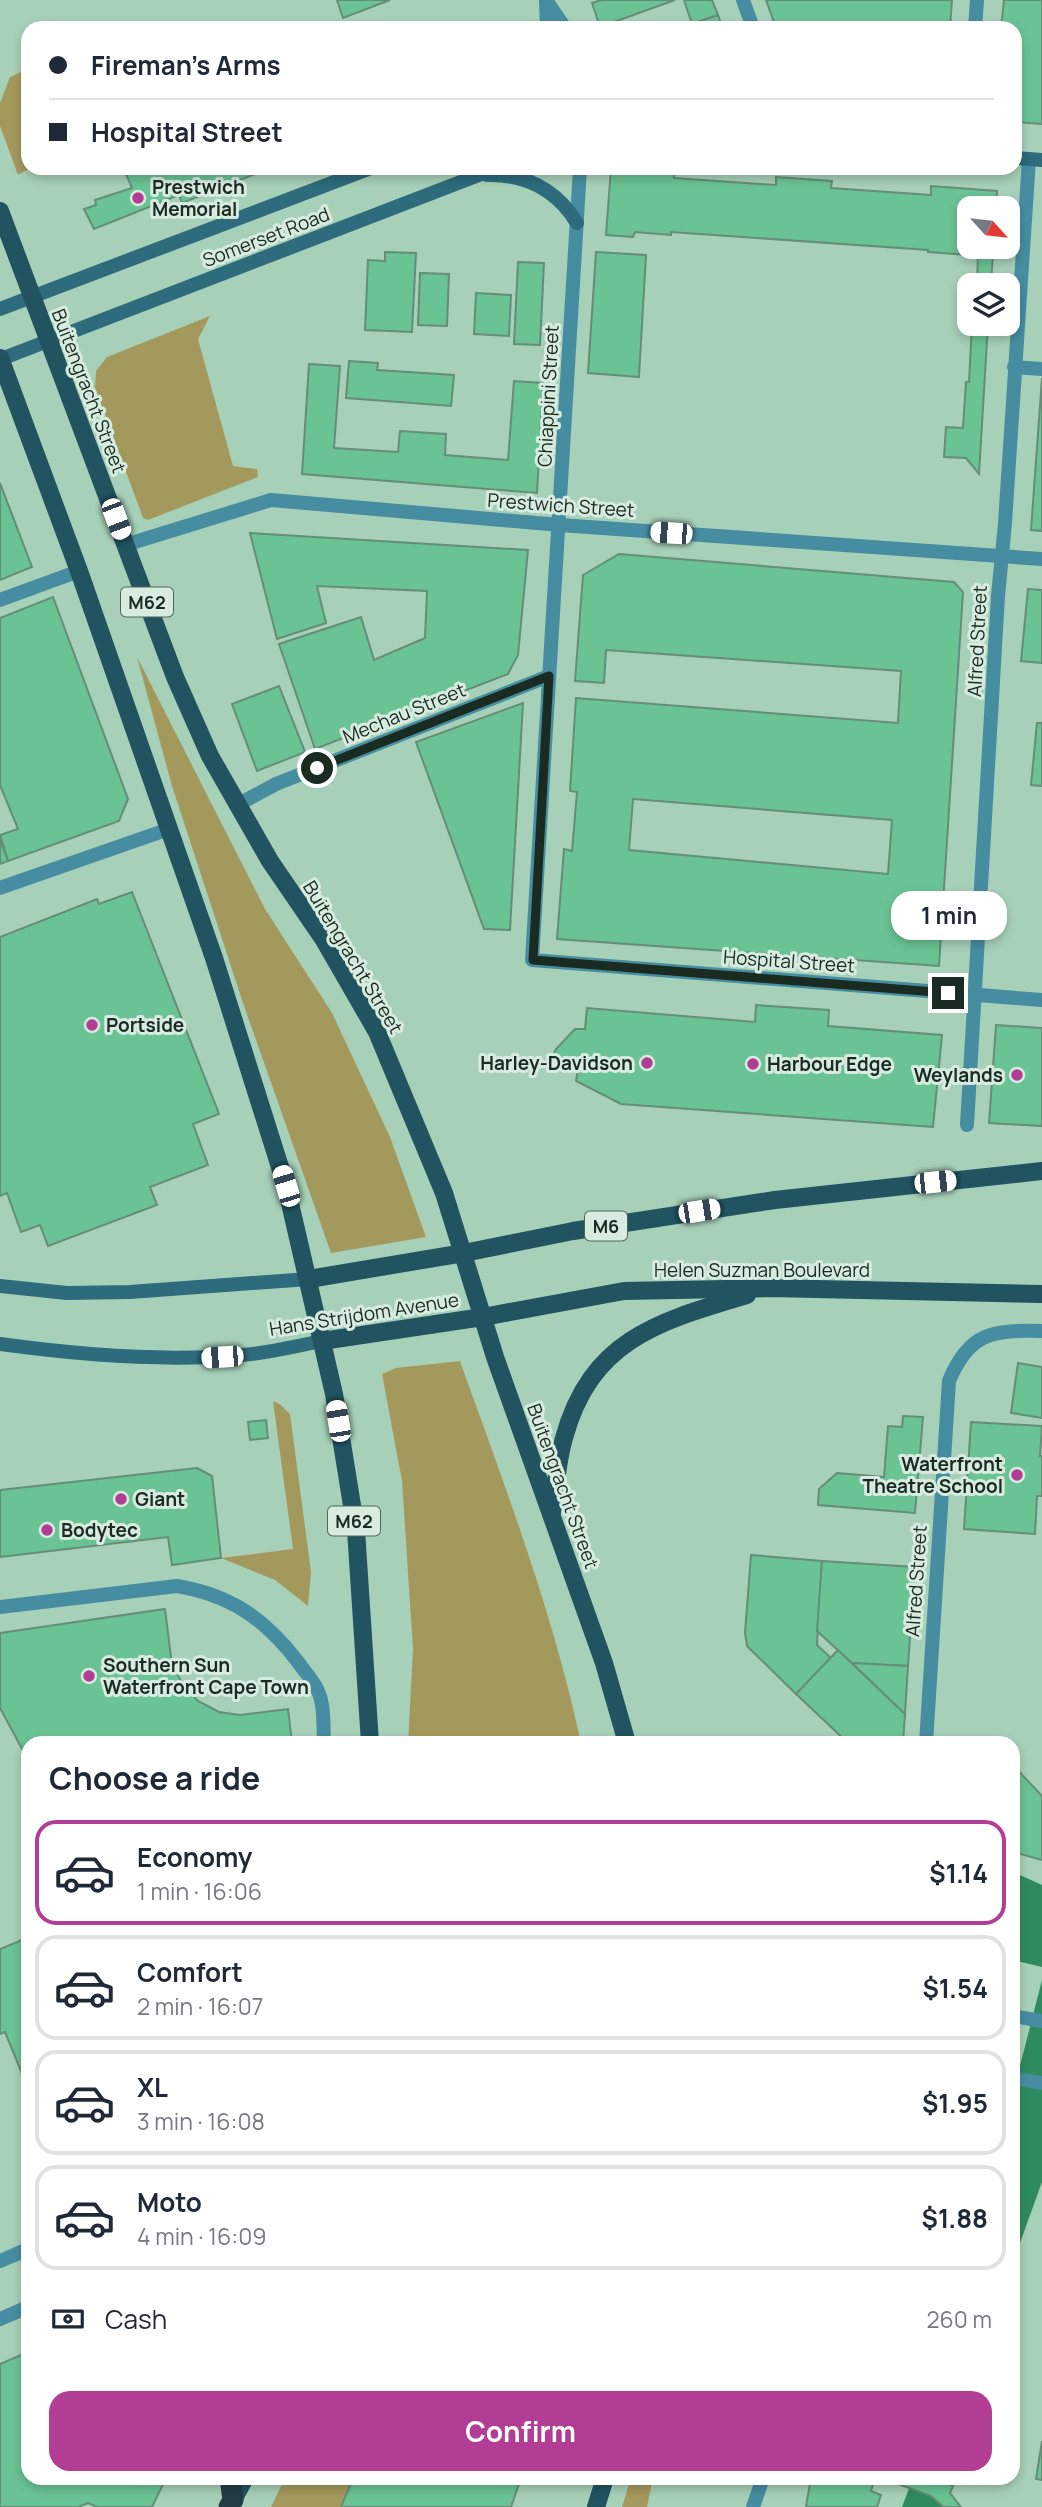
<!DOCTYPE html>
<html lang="en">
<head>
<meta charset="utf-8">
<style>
	:root { --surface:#fff; --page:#f6f6f7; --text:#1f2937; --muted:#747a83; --line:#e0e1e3; --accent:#b23d95 }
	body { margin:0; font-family:Manrope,sans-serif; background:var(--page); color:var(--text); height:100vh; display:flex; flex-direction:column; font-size:26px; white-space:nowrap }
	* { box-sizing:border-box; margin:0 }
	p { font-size:23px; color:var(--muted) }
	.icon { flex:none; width:38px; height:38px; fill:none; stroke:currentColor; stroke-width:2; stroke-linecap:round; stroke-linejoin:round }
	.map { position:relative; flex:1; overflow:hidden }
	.drawer { position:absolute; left:21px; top:1736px; width:999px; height:749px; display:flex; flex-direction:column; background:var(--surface); border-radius:21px; box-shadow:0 4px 10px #0003 }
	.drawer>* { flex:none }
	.top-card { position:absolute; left:21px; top:21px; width:1001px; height:154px; border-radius:21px; box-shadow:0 4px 10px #0003; display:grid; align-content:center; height:154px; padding:0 28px; background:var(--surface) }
	.needle { width:46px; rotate:117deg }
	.buttons { position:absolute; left:957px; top:196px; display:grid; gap:14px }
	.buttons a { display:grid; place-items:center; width:63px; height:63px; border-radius:14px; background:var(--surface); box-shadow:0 4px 10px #0003; font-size:35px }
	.end { position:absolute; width:32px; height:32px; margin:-16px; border:9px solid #1a2b21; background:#fff; box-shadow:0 0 0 4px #fff }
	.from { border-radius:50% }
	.bubble { position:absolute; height:49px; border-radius:21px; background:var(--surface); box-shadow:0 4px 10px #0003; font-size:23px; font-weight:700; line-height:49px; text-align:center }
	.car { position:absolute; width:21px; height:42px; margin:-21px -10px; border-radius:9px; box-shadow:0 0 5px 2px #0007; background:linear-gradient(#fff 24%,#345 0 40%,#fff 0 76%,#345 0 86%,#fff 0) }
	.top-card b { display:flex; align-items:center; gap:24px; height:66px; font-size:26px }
	.top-card b+b { border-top:2px solid var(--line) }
	.top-card i { width:18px; height:18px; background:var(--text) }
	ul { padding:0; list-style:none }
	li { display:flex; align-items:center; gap:21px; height:105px; margin:0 14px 10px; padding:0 14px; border:4px solid var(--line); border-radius:21px }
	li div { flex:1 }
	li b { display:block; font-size:26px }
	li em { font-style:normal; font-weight:700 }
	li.on { border-color:var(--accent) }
	li>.icon { width:63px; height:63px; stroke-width:1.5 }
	h2 { padding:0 28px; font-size:32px; line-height:84px }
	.pay { display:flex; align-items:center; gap:18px; height:77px; padding:0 28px; font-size:26px }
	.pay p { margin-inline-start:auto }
	.primary-button { display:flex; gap:14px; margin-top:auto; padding:14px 28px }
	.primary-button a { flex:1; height:80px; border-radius:21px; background:var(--accent); color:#fff; font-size:28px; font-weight:700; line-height:80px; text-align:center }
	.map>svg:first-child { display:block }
</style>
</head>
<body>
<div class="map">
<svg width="1042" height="2507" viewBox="0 0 1042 2507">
	<rect width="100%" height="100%" fill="#a7d0b8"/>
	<g fill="#a4995c">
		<polygon points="28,69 30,168 18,175 0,126 0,103 10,77"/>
		<polygon points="210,316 198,339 233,466 257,469 258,477 148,520 143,518 95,387 96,371 107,357"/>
		<polygon points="137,657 265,909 332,1013 390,1137 426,1237 331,1253 243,1003 172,786"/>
		<path d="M460,1361C505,1487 553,1612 581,1743H408L413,1649L402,1481L382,1374L396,1368Z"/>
		<polygon points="273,1401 281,1405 290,1414 311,1572 308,1606 275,1580 221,1558 293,1549"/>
		<polygon points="285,2478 353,2478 341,2507 271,2507"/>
		<polygon points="631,2478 653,2478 647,2507 622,2507"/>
	</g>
	<g fill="#2e8a5f">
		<polygon points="1013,1872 1042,1885 1042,1967 1013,1960 1013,1923 1018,1923 1018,1913 1013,1911"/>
		<polygon points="1042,1980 1042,2182 1013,2262 1013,2093"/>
		<polygon points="913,2478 950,2478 941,2504 943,2507 902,2507"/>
	</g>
	<g fill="#6ac394" stroke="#668d77" stroke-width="2" fill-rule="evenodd">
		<polygon points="337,0 390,0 343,18"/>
		<polygon points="601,0 675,0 600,27 592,3"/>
		<polygon points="684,0 712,0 718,15 692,24"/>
		<polygon points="766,0 952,0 950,28 776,28"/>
		<polygon points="1004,0 1042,0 1042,124 1015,122 1015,28 1001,28"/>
		<polygon points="718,15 723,28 682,28 692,24"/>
		<polygon points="147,168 270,168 182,203 179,195 94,229 84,209 96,205 95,200 132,188 126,174"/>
		<polygon points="611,168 674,170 674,178 776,185 776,177 832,181 831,188 931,195 931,186 997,191 996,208 970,208 970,247 993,247 993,253 969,251 968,255 928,252 928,250 671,232 671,235 635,232 633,237 606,235"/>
		<polygon points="385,252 416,253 412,332 365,330 368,260 385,261"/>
		<polygon points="596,252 646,255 639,377 588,373"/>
		<polygon points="978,252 993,253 991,285 977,285"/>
		<polygon points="518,262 544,263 540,345 514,344"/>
		<polygon points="420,273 449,274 447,326 418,325"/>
		<polygon points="476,293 511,295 509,336 474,334"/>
		<polygon points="972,324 988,324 979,474 966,458 944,457 946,427 963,428 966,382 969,382"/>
		<polygon points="349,361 378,363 377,370 454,375 451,406 346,398"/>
		<polygon points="309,364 340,366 334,448 398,452 400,431 446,434 445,455 508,460 514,381 543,383 537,493 302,474"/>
		<polygon points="1042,378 1042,531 1031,530"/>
		<polygon points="0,483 32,567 0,580"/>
		<polygon points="250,533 528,550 518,655 508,674 315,749 279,644 361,617 374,660 425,638 427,591 317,586 326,623 277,639"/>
		<path d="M619,554L954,582L963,592L939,966L557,939L564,849L572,851L577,792L570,791L576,698L898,723L901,671L606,650L604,683L575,681L583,575ZM633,799L892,820L888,874L629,850Z"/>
		<polygon points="1028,589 1042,590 1042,663 1021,661"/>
		<polygon points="53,597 128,799 119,821 8,861 0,835 18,829 0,785 0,618"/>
		<polygon points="279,686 305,752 257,771 232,704"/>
		<polygon points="523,703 510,930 484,929 416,742"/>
		<polygon points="1037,723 1042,723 1042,786 1031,785"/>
		<polygon points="0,840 8,861 0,864"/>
		<polygon points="132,892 219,1114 193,1124 208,1165 150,1187 157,1205 48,1246 40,1225 21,1232 7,1193 0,1196 0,937 97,899 99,904"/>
		<polygon points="756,1005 829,1010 828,1026 942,1035 933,1127 621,1104 576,1081 578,1070 556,1059 553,1055 556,1049 575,1029 585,1029 587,1008 755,1022"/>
		<polygon points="996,1025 1042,1028 1042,1126 989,1123"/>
		<polygon points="1018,1363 1042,1367 1042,1418 1011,1413"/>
		<polygon points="903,1416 923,1417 915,1513 818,1505 819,1489 837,1473 884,1477 888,1426 902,1427"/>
		<polygon points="266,1420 268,1438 250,1440 248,1422"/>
		<polygon points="971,1422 1042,1426 1040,1456 1042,1456 1042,1496 1037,1496 1035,1534 964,1529"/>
		<polygon points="197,1468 212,1476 221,1558 172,1565 168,1537 0,1557 0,1490"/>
		<polygon points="751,1555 822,1561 817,1645 831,1658 796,1694 747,1646 745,1633"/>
		<polygon points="822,1561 915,1567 908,1666 852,1663 817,1631"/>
		<polygon points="165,1609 172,1665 184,1686 198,1701 219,1712 240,1715 288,1709 292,1743 28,1743 28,1760 0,1708 0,1633"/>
		<polygon points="838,1650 905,1714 903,1743 848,1743 796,1694"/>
		<polygon points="852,1663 908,1666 905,1714"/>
		<polygon points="1013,1765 1042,1796 1042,1860 1013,1852"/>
		<polygon points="22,1940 26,1950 28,1949 28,2088 5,2032 0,2034 0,1949"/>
		<polygon points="28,2352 28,2478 166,2478 152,2507 97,2507 88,2503 78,2507 0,2507 0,2364"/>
		<polygon points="1042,2441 1042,2480 1036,2479"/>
		<polygon points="353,2478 521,2478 511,2507 341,2507"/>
		<polygon points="811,2478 875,2478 871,2491 881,2495 877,2507 808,2507 806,2506"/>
		<polygon points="894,2478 932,2478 953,2486 950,2493 961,2507 944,2507 931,2496 893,2482"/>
	</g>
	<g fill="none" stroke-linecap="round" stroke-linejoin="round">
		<polyline stroke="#478da1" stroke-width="14" points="1014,367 1042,369"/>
		<g stroke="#478da1" stroke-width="14">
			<polyline points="546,0 565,28"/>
			<polyline points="743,0 753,28"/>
			<polyline points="546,1 547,28"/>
			<polyline points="975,28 977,0"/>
			<polyline points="580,168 532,960 1042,1000"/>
			<polyline points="125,545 271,500 560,525 1042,559"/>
			<polyline points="0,600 79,571"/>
			<polyline points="237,805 276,784 549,676"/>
			<polyline points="0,888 169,829"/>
			<polyline points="967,1125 998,596 1005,523 1029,159"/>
			<path d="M0,1607L177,1586C231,1595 265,1619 298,1662C304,1671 313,1680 317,1689C325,1704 323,1726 324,1743"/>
			<path d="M926,1743L949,1381C969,1332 993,1330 1042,1331"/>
			<polyline points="753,2507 763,2478"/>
		</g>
		<g stroke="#478da1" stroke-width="14">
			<polyline points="1013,2016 1042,2021"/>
			<polyline points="1013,2078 1042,2083"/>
			<polyline points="0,2261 28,2249"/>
			<polyline points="0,2319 28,2307"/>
		</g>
		<g stroke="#2d6b7d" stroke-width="14">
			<polyline points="1015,158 1042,160"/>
			<path d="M487,175C526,174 556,189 577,223"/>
			<polyline points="0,309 371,168"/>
			<polyline points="1,359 497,168"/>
			<polyline points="0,1286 67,1293 130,1292 309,1279"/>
			<path d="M0,1344C80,1355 162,1362 242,1355C269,1353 296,1346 322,1341"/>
		</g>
		<g stroke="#215361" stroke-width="18">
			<polyline points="0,211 175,677 210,756 270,861 324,940 377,1032 444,1193 495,1357 604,1663 627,1743"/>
			<polyline points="0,358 79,571 214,958 286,1186 334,1394 356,1530 370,1743"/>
			<polyline points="309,1279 464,1253 573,1231 775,1200 1042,1171"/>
			<polyline points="322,1341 483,1317 624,1291 771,1288 1042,1294"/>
			<path d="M552,1512C556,1487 557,1462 564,1438C591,1339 660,1321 747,1295"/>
			<polyline points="233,2500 245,2478"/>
			<polyline points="596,2507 605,2478"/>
		</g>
		<polyline stroke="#243d45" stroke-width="21" points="229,2507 233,2500 230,2478"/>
	</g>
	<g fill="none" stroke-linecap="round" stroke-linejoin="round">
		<polyline stroke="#1a2b21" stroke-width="9" points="317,768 549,676 533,960 948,993"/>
	</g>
	<g fill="#b23d95" stroke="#d7ebdf" stroke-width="2.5">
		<circle cx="138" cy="198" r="7"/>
		<circle cx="92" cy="1025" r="7"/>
		<circle cx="647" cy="1063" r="7"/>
		<circle cx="753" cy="1064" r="7"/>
		<circle cx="1017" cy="1075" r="7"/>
		<circle cx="1017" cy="1475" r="7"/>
		<circle cx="121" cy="1499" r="7"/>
		<circle cx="47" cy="1530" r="7"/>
		<circle cx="89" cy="1676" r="7"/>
	</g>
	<g text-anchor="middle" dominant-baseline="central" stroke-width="6" stroke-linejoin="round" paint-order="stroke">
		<g fill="#d7ebdf" stroke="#53655a" stroke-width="2">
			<rect x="121" y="587.5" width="52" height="29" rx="5"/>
			<rect x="585" y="1211.5" width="42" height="29" rx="5"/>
			<rect x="328" y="1506.5" width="52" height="29" rx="5"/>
		</g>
		<g font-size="18" font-weight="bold" fill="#1a2b21">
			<text x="147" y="602">M62</text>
			<text x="606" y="1226">M6</text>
			<text x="354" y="1521">M62</text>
		</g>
		<g font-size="19" font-weight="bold" fill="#1a2b21" stroke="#d7ebdf" text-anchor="start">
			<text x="152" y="187">Prestwich<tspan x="152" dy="22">Memorial</tspan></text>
			<text x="106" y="1025">Portside</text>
			<text x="633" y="1063" text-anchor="end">Harley-Davidson</text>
			<text x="767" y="1064">Harbour Edge</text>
			<text x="1003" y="1075" text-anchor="end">Weylands</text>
			<text x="1003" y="1464" text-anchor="end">Waterfront<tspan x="1003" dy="22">Theatre School</tspan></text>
			<text x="135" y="1499">Giant</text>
			<text x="61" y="1530">Bodytec</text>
			<text x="103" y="1665">Southern Sun<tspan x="103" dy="22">Waterfront Cape Town</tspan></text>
		</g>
		<g font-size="19" fill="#1a2b21" stroke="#d7ebdf">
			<text transform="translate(266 237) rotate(-21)">Somerset Road</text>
			<text transform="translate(89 391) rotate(69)">Buitengracht Street</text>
			<text transform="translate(548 396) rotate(-87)">Chiappini Street</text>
			<text transform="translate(561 505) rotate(4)">Prestwich Street</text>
			<text transform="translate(977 641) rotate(-87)">Alfred Street</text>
			<text transform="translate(404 713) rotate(-22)">Mechau Street</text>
			<text transform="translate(353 957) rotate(59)">Buitengracht Street</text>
			<text transform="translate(789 961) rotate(4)">Hospital Street</text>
			<text x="762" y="1270">Helen Suzman Boulevard</text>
			<text transform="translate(364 1314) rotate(-9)">Hans Strijdom Avenue</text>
			<text transform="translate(563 1486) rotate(70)">Buitengracht Street</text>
			<text transform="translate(916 1581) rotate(-86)">Alfred Street</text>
		</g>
	</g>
</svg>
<div class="buttons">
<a><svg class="needle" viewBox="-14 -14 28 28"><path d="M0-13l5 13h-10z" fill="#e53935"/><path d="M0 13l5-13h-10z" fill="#747a83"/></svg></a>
<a><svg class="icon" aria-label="layers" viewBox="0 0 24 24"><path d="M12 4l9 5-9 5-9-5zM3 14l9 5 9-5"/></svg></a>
</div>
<i class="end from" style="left:317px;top:768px"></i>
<i class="end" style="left:948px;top:993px"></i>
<div class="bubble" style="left:891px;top:891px;width:116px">1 min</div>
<i class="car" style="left:116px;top:519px;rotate:159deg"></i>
<i class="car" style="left:671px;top:533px;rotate:274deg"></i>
<i class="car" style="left:935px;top:1182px;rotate:84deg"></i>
<i class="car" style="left:286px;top:1186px;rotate:343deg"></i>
<i class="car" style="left:699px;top:1211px;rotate:81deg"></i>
<i class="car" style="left:222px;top:1357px;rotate:266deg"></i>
<i class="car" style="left:338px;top:1421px;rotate:351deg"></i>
<div class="top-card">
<b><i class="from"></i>Fireman's Arms</b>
<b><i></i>Hospital Street</b>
</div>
<section class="drawer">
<h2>Choose a ride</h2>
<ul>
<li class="on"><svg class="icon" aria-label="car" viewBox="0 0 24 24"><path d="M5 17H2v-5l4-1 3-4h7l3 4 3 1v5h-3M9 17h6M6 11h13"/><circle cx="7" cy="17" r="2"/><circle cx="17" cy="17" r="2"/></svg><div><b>Economy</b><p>1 min · 16:06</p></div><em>$1.14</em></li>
<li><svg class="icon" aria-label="car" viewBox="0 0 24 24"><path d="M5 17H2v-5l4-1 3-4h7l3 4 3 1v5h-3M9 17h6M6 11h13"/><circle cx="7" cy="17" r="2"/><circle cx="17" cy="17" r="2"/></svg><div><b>Comfort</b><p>2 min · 16:07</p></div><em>$1.54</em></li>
<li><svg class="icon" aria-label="car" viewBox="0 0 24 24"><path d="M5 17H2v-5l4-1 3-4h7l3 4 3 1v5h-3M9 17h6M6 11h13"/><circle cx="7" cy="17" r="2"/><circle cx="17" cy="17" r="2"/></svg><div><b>XL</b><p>3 min · 16:08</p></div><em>$1.95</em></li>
<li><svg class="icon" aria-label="car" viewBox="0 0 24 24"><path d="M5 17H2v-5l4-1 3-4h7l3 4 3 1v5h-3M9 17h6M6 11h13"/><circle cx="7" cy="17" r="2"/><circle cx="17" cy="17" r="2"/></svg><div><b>Moto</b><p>4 min · 16:09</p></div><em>$1.88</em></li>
</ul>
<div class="pay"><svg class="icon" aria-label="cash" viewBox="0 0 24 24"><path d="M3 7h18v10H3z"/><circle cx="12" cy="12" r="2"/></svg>Cash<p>260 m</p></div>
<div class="primary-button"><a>Confirm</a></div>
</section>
</div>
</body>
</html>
